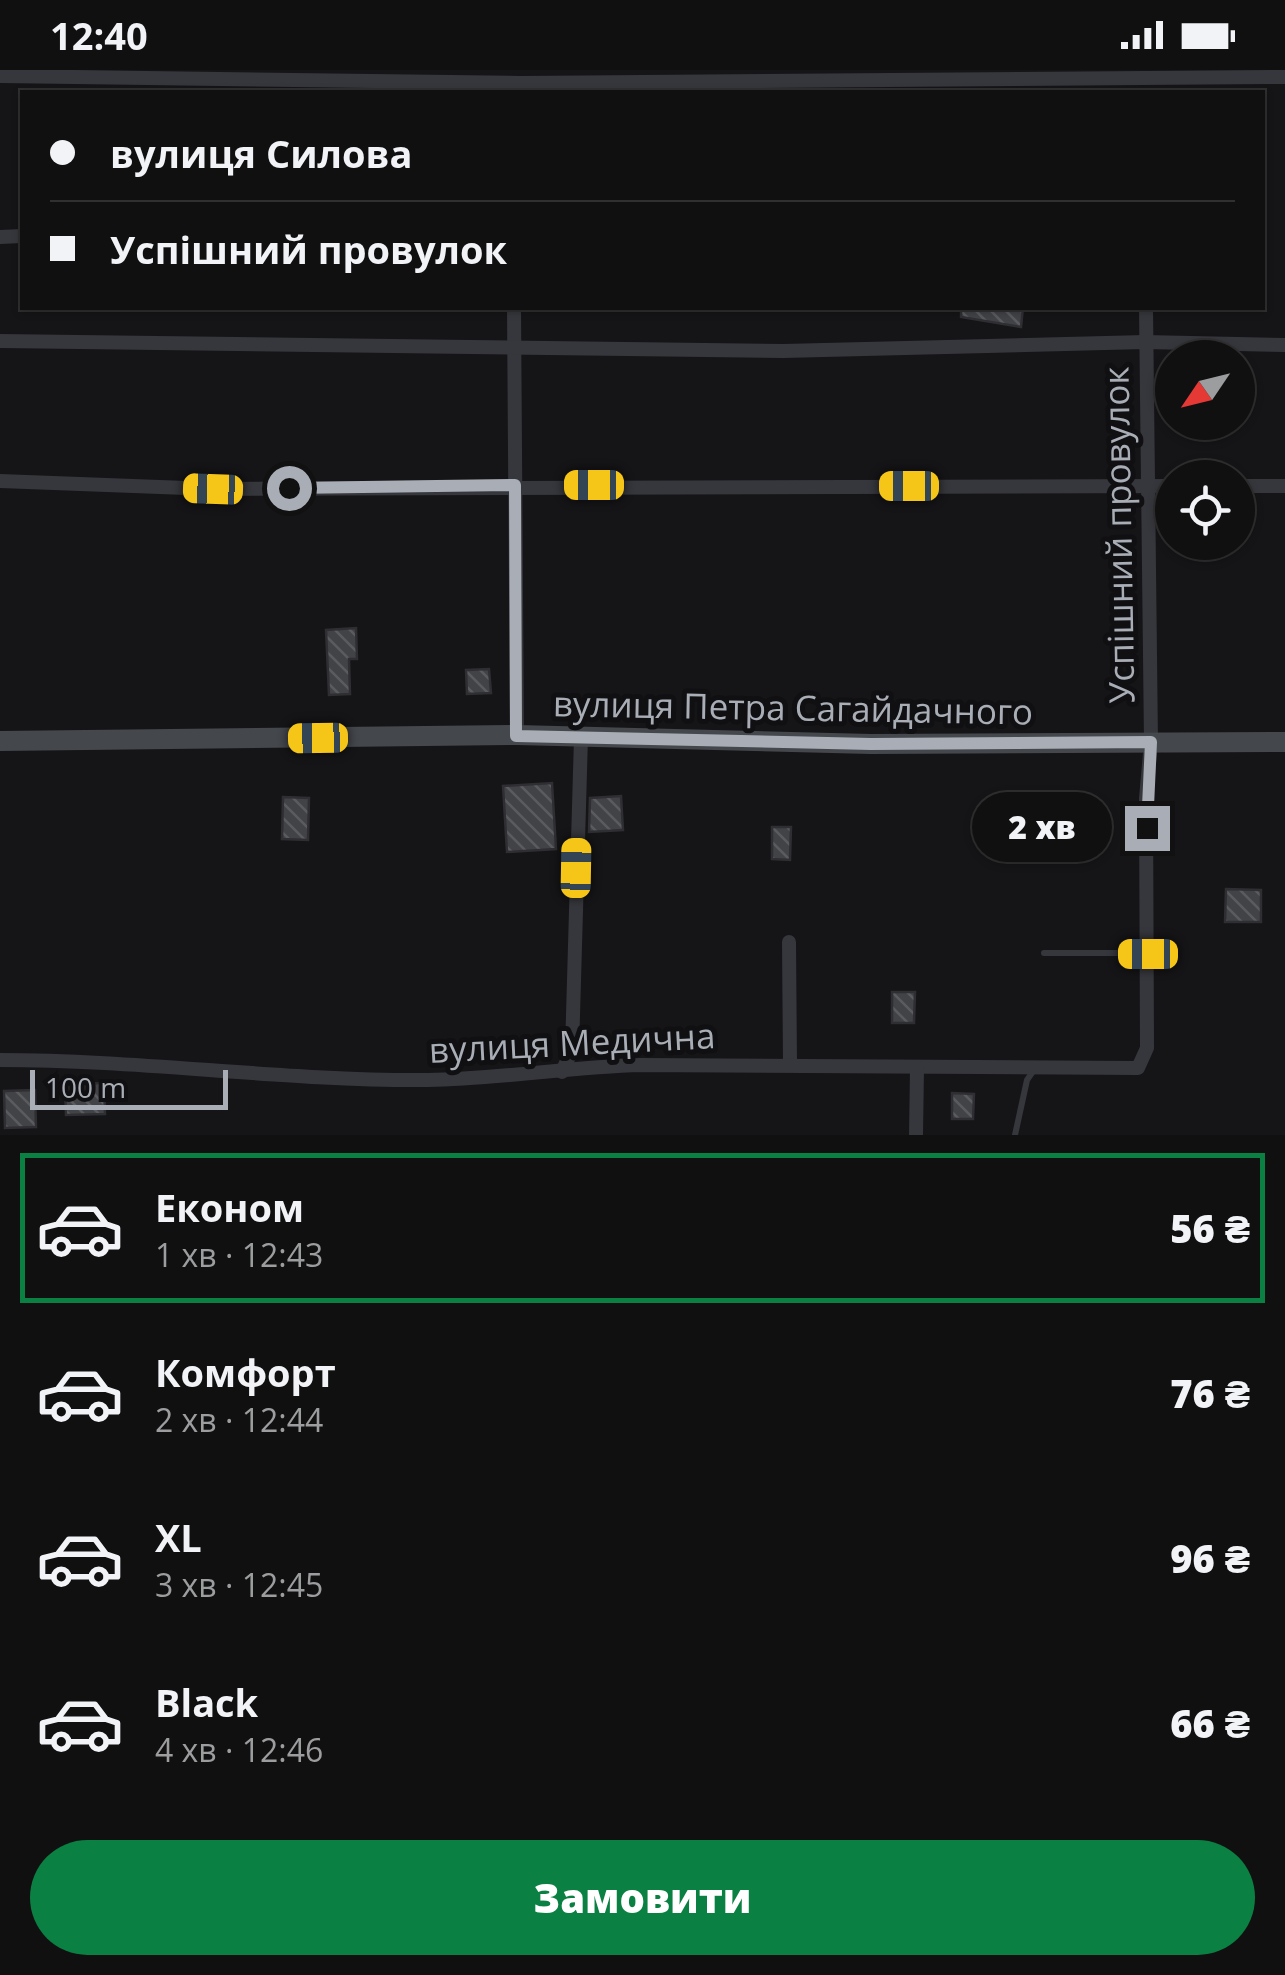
<!DOCTYPE html>
<html lang="uk">
<head>
<meta charset="utf-8">
<style>
	:root { --surface:#101011; --page:#1e1e1f; --text:#f1f3f6; --muted:#9c9d9f; --line:#303031; --accent:#0b8043 }
	body { margin:0; font-family:"Open Sans",sans-serif; background:var(--page); color:var(--text); height:100vh; display:flex; flex-direction:column; font-size:38px; white-space:nowrap }
	* { box-sizing:border-box; margin:0 }
	p { font-size:32px; color:var(--muted) }
	.icon { flex:none; width:55px; height:55px; fill:none; stroke:currentColor; stroke-width:2; stroke-linecap:round; stroke-linejoin:round }
	.map { position:relative; height:1065px; overflow:hidden }
	.side { display:flex; flex-direction:column; background:var(--surface); flex:1 }
	.side>* { flex:none }
	.top-card { position:absolute; left:20px; top:20px; width:1245px; height:220px; border-radius:0px; box-shadow:0 2px 8px #0004,0 0 0 2px var(--line); display:grid; align-content:center; height:220px; padding:0 30px; background:var(--surface) }
	.needle { width:65px; rotate:235deg }
	.fabs { position:absolute; left:1155px; top:270px; display:grid; gap:20px }
	.fabs a { display:grid; place-items:center; width:100px; height:100px; border-radius:50%; background:var(--surface); box-shadow:0 2px 8px #0004,0 0 0 2px var(--line); font-size:50px }
	.scale { position:absolute; left:30px; bottom:25px; width:198px; box-sizing:border-box; padding-left:10px; border:5px solid #a8adb6; border-top:0; font-size:28px; line-height:35px; white-space:nowrap; color:#a8adb6; -webkit-text-stroke:8px #101012; paint-order:stroke }
	.end { position:absolute; width:45px; height:45px; margin:-22px; border:12px solid #a8adb6; background:#111; box-shadow:0 0 0 5px #111 }
	.from { border-radius:50% }
	.bubble { position:absolute; height:70px; border-radius:35px; background:var(--surface); box-shadow:0 2px 8px #0004,0 0 0 2px var(--line); font-size:32px; font-weight:800; line-height:70px; text-align:center }
	.car { position:absolute; width:30px; height:60px; margin:-30px -15px; border-radius:12px; box-shadow:0 0 8px 2px #0007; background:linear-gradient(#f5c518 24%,#345 0 40%,#f5c518 0 76%,#345 0 86%,#f5c518 0) }
	.top-card b { display:flex; align-items:center; gap:35px; height:95px; font-size:38px }
	.top-card b+b { border-top:2px solid var(--line) }
	.top-card i { width:25px; height:25px; background:var(--text) }
	ul { padding:18px 0 0; list-style:none }
	li { display:flex; align-items:center; gap:30px; height:150px; margin:0 20px 15px; padding:0 10px; border:5px solid transparent; border-radius:0px }
	li div { flex:1 }
	li b { display:block; font-size:38px }
	li em { font-style:normal; font-weight:800 }
	li.current { border-color:var(--accent) }
	li>.icon { width:90px; height:90px; stroke-width:1.5 }
	.action { display:flex; gap:20px; margin-top:auto; padding:20px 30px }
	.action a { flex:1; height:115px; border-radius:60px; background:var(--accent); color:#fff; font-size:40px; font-weight:800; line-height:115px; text-align:center }
	.status { display:flex; justify-content:space-between; align-items:center; height:70px; padding:0 50px; background:var(--surface); direction:ltr }
	.status svg { height:28px; fill:currentColor }
	.map>svg:first-child { display:block }
</style>
</head>
<body>
<div class="status"><b>12:40</b><svg viewBox="0 0 49 12"><path d="M0 12V9h3v3zM5 12V6h3v6zM10 12V3h3v9zM15 12V0h3v12zM26 1h20v11H26zM47 4h2v5h-2z"/></svg></div>
<div class="map">
<svg width="1285" height="1065" viewBox="0 0 1285 1065">
	<defs>
		<pattern id="building-back-hatch" width="6" height="6" patternUnits="userSpaceOnUse" patternTransform="scale(2.5)"><rect width="6" height="6" fill="#424347"/><path d="M-1 5l2 2M0 0l6 6M5-1l2 2" fill="none" stroke="#5a5b5f"/></pattern>
	</defs>
	<rect width="100%" height="100%" fill="#151517"/>
	<g fill="url(#building-back-hatch)" stroke="#2f2f33" stroke-width="2.5">
		<polygon points="961,238 1023,238 1021,257 961,247"/>
		<polygon points="356,558 357,589 349,589 350,624 329,625 326,560"/>
		<polygon points="489,599 491,623 467,624 466,600"/>
		<polygon points="552,713 556,779 507,782 503,716"/>
		<polygon points="621,726 623,760 589,762 590,728"/>
		<polygon points="283,727 309,728 308,770 282,769"/>
		<polygon points="772,757 791,757 790,790 772,789"/>
		<polygon points="1226,819 1261,820 1261,852 1225,852"/>
		<polygon points="892,922 915,922 914,953 892,953"/>
		<polygon points="104,1013 105,1044 66,1045 65,1015"/>
		<polygon points="35,1020 36,1057 5,1058 4,1021"/>
		<polygon points="952,1023 974,1024 973,1049 952,1049"/>
	</g>
	<g fill="none" stroke-linecap="round" stroke-linejoin="round">
		<g stroke="#36373c" stroke-width="6">
			<polyline points="1044,883 1146,883"/>
			<polyline points="1015,1065 1027,1010 1034,1000"/>
		</g>
		<g stroke="#36373c" stroke-width="14">
			<polyline points="0,6 520,13 1285,7"/>
			<polyline points="0,167 22,166"/>
			<polyline points="514,238 517,665"/>
			<polyline points="0,271 783,281 1145,272 1285,275"/>
			<polyline points="0,411 213,419 1172,416"/>
			<polyline points="1238,416 1285,416"/>
			<polyline points="789,872 790,994"/>
			<path d="M0,990C143,990 285,1011 428,1010C500,1009 569,997 641,995L1138,998L1147,978L1146,728L1151,672L1146,238"/>
			<polyline points="562,1002 572,980 581,667"/>
			<polyline points="916,1065 917,998"/>
		</g>
		<polyline stroke="#44474c" stroke-width="20" points="0,671 517,665 871,674 1285,672"/>
	</g>
	<g fill="none" stroke-linecap="round" stroke-linejoin="round">
		<polyline stroke="#a8adb6" stroke-width="12" points="289,418 515,415 516,666 871,674 1151,672 1147,758"/>
	</g>
	<g text-anchor="middle" dominant-baseline="central" stroke-width="10" stroke-linejoin="round" paint-order="stroke">
		<g font-size="35" fill="#a8adb6" stroke="#101012">
			<text transform="translate(1118 465) rotate(-91)">Успішний провулок</text>
			<text transform="translate(793 637) rotate(1)">вулиця Петра Сагайдачного</text>
			<text transform="translate(572 972) rotate(-3)">вулиця Медична</text>
		</g>
	</g>
</svg>
<div class="fabs">
<a><svg class="needle" viewBox="-14 -14 28 28"><path d="M0-13l5 13h-10z" fill="#e53935"/><path d="M0 13l5-13h-10z" fill="#9c9d9f"/></svg></a>
<a><svg class="icon" aria-label="locate" viewBox="0 0 24 24"><circle cx="12" cy="12" r="6"/><path d="M12 2v4M12 18v4M2 12h4M18 12h4"/></svg></a>
</div>
<div class="scale">100 m</div>
<i class="end from" style="left:289px;top:418px"></i>
<i class="end" style="left:1147px;top:758px"></i>
<div class="bubble" style="left:972px;top:722px;width:140px">2 хв</div>
<i class="car" style="left:594px;top:415px;rotate:270deg"></i>
<i class="car" style="left:909px;top:416px;rotate:270deg"></i>
<i class="car" style="left:213px;top:419px;rotate:272deg"></i>
<i class="car" style="left:318px;top:668px;rotate:269deg"></i>
<i class="car" style="left:576px;top:798px;rotate:1deg"></i>
<i class="car" style="left:1148px;top:884px;rotate:270deg"></i>
<div class="top-card">
<b><i class="from"></i>вулиця Силова</b>
<b><i></i>Успішний провулок</b>
</div>
</div>
<section class="side">
<ul>
<li class="current"><svg class="icon" aria-label="car" viewBox="0 0 24 24"><path d="M5 17H2v-5l4-1 3-4h7l3 4 3 1v5h-3M9 17h6M6 11h13"/><circle cx="7" cy="17" r="2"/><circle cx="17" cy="17" r="2"/></svg><div><b>Економ</b><p>1 хв · 12:43</p></div><em>56 ₴</em></li>
<li><svg class="icon" aria-label="car" viewBox="0 0 24 24"><path d="M5 17H2v-5l4-1 3-4h7l3 4 3 1v5h-3M9 17h6M6 11h13"/><circle cx="7" cy="17" r="2"/><circle cx="17" cy="17" r="2"/></svg><div><b>Комфорт</b><p>2 хв · 12:44</p></div><em>76 ₴</em></li>
<li><svg class="icon" aria-label="car" viewBox="0 0 24 24"><path d="M5 17H2v-5l4-1 3-4h7l3 4 3 1v5h-3M9 17h6M6 11h13"/><circle cx="7" cy="17" r="2"/><circle cx="17" cy="17" r="2"/></svg><div><b>XL</b><p>3 хв · 12:45</p></div><em>96 ₴</em></li>
<li><svg class="icon" aria-label="car" viewBox="0 0 24 24"><path d="M5 17H2v-5l4-1 3-4h7l3 4 3 1v5h-3M9 17h6M6 11h13"/><circle cx="7" cy="17" r="2"/><circle cx="17" cy="17" r="2"/></svg><div><b>Black</b><p>4 хв · 12:46</p></div><em>66 ₴</em></li>
</ul>
<div class="action"><a>Замовити</a></div>
</section>
</body>
</html>
